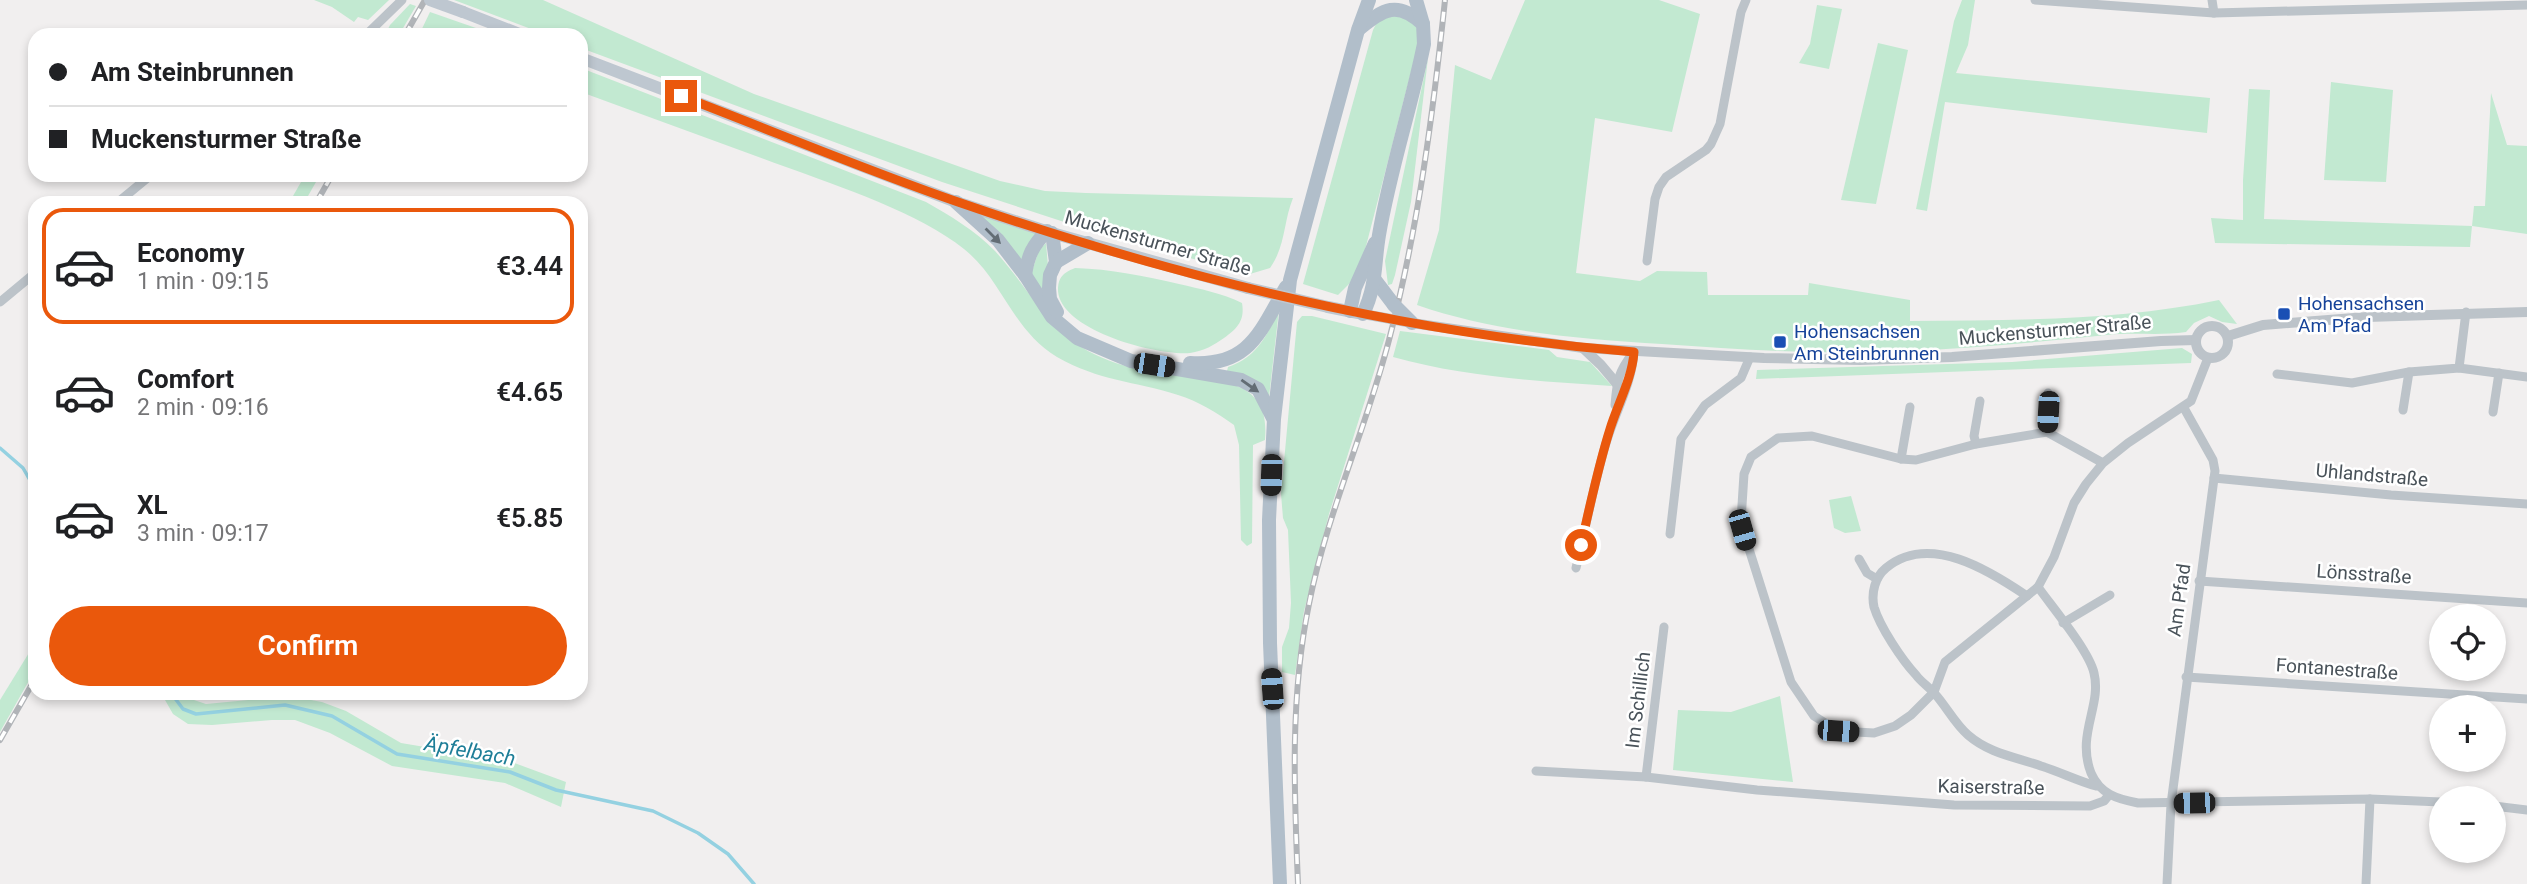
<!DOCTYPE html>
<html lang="en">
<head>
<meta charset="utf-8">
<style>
	:root { --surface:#fff; --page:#f6f6f6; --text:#202124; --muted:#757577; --line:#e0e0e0; --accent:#ea580c }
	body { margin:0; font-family:Roboto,sans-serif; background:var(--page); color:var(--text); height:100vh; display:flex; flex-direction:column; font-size:26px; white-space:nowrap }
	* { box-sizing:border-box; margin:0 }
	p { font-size:23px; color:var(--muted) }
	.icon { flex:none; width:38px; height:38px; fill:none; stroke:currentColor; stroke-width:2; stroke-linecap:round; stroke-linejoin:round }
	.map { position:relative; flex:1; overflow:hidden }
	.details { position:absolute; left:28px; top:196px; width:560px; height:504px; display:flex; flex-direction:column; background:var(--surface); border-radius:21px; box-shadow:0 4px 10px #0003 }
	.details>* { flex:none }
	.guide { position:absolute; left:28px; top:28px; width:560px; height:154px; border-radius:21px; box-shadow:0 4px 10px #0003; display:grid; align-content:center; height:154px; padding:0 21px; background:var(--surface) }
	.controls { position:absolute; left:2429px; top:604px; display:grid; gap:14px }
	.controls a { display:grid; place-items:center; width:77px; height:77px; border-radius:50%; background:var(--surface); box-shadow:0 4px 10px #0003; font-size:35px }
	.end { position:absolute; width:32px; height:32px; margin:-16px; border:9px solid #ea580c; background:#fff; box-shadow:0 0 0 4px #fff }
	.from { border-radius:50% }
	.car { position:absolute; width:21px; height:42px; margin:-21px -10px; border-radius:9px; box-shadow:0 0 5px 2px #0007; background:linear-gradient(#222 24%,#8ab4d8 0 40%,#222 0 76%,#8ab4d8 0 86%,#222 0) }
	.guide b { display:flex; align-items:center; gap:24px; height:66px; font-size:26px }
	.guide b+b { border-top:2px solid var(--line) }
	.guide i { width:18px; height:18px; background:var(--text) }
	ul { padding:12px 0 0; list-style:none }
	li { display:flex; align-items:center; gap:21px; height:116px; margin:0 14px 10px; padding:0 7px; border:4px solid transparent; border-radius:21px }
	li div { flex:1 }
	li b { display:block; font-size:26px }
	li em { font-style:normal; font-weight:600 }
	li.current { border-color:var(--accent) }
	li>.icon { width:63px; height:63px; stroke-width:1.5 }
	.button { display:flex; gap:14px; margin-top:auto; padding:14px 21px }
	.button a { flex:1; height:80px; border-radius:42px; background:var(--accent); color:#fff; font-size:28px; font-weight:600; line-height:80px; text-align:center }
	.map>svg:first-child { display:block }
</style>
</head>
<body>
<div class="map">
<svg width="2527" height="884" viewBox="0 0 2527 884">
	<rect width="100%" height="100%" fill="#f1efef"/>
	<g fill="#c2e9d1">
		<polygon points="314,0 389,0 368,20 358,17 354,22 332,7"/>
		<path d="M454,0H543L754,94L1000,181L1045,191L1086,193L1293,198C1283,223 1286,245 1270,268L1250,274L1107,236L942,182L581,48V35H547Z"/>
		<path d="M1525,0H1659L1700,14L1672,132L1595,118L1576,273L1640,281L1657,271L1707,272L1708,295H1808L1809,283L1910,300V321C2013,320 2118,321 2219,300L2237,324L2222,322L2209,316L2194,323L2186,332C2160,336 2133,332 2107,335C2040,342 1973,348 1906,351C1825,355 1743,350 1662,344C1580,339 1495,332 1417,305L1439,230L1455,65L1491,80Z"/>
		<polygon points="1962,0 1975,0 1968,45 1956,73 2210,98 2207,133 1945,102 1927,211 1916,209 1954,21"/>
		<polygon points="410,4 416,6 399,35 385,35 390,25"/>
		<polygon points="1817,5 1842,9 1829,69 1799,63 1810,44"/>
		<polygon points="430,12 496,35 419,35"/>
		<polygon points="1395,13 1414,22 1417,29 1418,45 1365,250 1351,282 1338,295 1303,284 1373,30 1378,20"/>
		<polygon points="1878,43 1908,50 1876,204 1841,200"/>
		<polygon points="1428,58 1411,202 1395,275 1392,284 1388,285 1385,261"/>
		<path d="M581,68L926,202C950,216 975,230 995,251C1028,287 1049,332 1094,354C1131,373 1178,374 1219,380C1254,389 1268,403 1265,440L1253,445L1252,543L1247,546L1241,540L1239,445L1234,425C1217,413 1198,401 1178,395C1134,381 1099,381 1057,357C1012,330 1002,279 964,249C919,213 841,187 786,167C718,142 649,117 581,92Z"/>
		<polygon points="2331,82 2393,90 2386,182 2324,180"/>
		<polygon points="2249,89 2270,90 2264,219 2472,226 2474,206 2485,206 2491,93 2507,145 2527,146 2527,234 2472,226 2470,247 2215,243 2211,218 2243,220 2243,180"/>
		<polygon points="305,175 320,175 304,203 289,203"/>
		<polygon points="979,214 1038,233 1022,264"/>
		<polygon points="1046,243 1048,266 1045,298 1031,274 1039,250"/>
		<path d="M1075,268C1111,269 1144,276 1179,284C1200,289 1222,293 1242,303C1245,320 1238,328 1224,338C1214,345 1204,351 1190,353C1158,356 1061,331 1058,291C1058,277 1063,273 1075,268Z"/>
		<path d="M1279,310L1269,397L1227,371L1228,367C1256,358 1267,336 1279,310Z"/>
		<polygon points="1302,316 1312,316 1386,334 1329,514 1304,611 1295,675 1282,672 1282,647 1289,628 1291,603 1288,530 1283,518 1281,494 1297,322"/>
		<path d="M1400,331L1549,350L1557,357L1590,362L1612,386C1538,381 1464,377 1393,357Z"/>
		<polygon points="2182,348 2192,354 2191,363 1756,379 1757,370 2012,362"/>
		<polygon points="1851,496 1861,531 1845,533 1834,528 1829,500"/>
		<polygon points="35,643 35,670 0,732 0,700"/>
		<polygon points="161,693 187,693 191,699 206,704 289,696 322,702 346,711 401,743 509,761 566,782 561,807 505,783 392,766 330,733 295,720 272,720 212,725 188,724 173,714"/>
		<polygon points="1780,696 1793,782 1673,770 1678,710 1731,712"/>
	</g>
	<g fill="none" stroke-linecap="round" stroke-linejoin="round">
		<g stroke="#94d1e1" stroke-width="3.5">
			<polyline points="0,448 23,468 35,489"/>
			<polyline points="171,693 183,709 196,714 285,705 332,716 397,754 510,772 556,790 653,811 698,833 728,854 754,884"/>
		</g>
		<g stroke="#bcc3c9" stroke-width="9">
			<polyline points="2035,0 2214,13 2527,5"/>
			<polyline points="2212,0 2214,13"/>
			<polyline points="366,35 402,0"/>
			<polyline points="117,203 151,175"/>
			<polyline points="1647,261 1655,199 1659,187 1666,177 1706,150 1711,144 1720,124 1741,12 1746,0"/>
			<polyline points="0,302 35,273"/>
			<polyline points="2459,368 2527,377"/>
			<polyline points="2277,374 2352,383 2409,372 2459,368 2466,312"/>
			<path d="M1615,405C1617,381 1618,372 1633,353"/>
			<polyline points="2403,410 2409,372"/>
			<polyline points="2493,412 2499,373"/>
			<polyline points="2047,432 2048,393"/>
			<polyline points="1976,444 1974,436 1980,401"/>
			<polyline points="1901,459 1910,407"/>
			<polyline points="2103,463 2047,432 1976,444 1916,460 1901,459 1812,436 1778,438 1751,457 1744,474 1741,521 1743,530 1791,682 1814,716 1838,731 1874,733 1895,726 1911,715 1934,692 1945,662 2038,587 2054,557 2074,503 2086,484 2103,463 2128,443 2191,401 2208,358"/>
			<polyline points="2214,478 2391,495 2527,504"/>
			<polyline points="1670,534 1681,439 1705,405 1741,378 1750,357"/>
			<polyline points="1859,559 1867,573 1877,579"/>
			<path d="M1576,568C1586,526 1594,482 1607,440C1616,411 1632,383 1634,352"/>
			<polyline points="2199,581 2527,603"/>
			<path d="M2038,587C2053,608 2089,651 2094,673C2102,706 2076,734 2091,773C2100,794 2117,799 2138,803L2370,799L2441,802"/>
			<path d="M2027,596C1990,571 1929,532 1886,568C1875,577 1871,593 1874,607C1880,627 1902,660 1916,675C1921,682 1929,687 1935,694C1946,706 1955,724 1968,735C1990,754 2016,757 2041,766C2060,772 2078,781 2096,786"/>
			<polyline points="2063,623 2110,595"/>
			<polyline points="2186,677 2527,699"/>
			<polyline points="1536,771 1646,777 1757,790 1954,805 2090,806 2104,801 2109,795"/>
			<polyline points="1646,777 1664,627"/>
			<polyline points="2494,806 2527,810"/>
			<polyline points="2167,884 2171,804 2215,471 2213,460 2184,408"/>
			<polyline points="2366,884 2370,799"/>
		</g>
		<g stroke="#bcc3c9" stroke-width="10">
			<polyline points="1363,314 1391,319"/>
			<polyline points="1412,323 1583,348 1764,358 1860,360 1952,357 2161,341 2196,340"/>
			<circle cx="2212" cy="342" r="16"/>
			<polyline points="2228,336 2263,325 2367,317 2527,312"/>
			<polyline points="1583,348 1601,365 1617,384"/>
		</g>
		<g stroke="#bec7d0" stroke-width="12">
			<polyline points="463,12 522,35"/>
			<polyline points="581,58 956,202 1052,233 1248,288"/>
			<polyline points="1328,307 1358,313"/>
		</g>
		<g stroke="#b1beca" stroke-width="14">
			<path d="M1359,29C1384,9 1397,0 1423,24"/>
			<polyline points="956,202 998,240 1025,275 1052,317 1077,338 1131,361 1241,380 1258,389 1273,418"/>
			<polyline points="1052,233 1056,262 1050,275 1049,288 1050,299 1057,312"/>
			<polyline points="1056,262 1088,243"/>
			<path d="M1025,275C1028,255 1033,245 1047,231"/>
			<polyline points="1375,280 1394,305"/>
			<polyline points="1350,311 1355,288 1375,243"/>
			<path d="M1363,314C1377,285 1374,264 1379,235C1390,170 1411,108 1424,44L1423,24L1416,0"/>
			<path d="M1190,363C1250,367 1260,331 1286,287"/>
			<polyline points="1280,884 1270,643 1269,520 1274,419 1290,280 1358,30 1369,0"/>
		</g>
		<g stroke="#b1b4b8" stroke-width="6">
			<g id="rail">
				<polyline points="405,35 425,0"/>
				<polyline points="316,203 332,175"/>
				<polyline points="0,740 35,679"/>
				<path d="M1298,884C1294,790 1290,696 1309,604C1327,513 1366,429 1389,340C1418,229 1433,114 1445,0"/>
			</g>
		</g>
		<use href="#rail" stroke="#fff" stroke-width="3.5" stroke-dasharray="10" stroke-linecap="butt"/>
		<polyline stroke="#bcc3c9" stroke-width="10" points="1391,319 1412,323"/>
		<g stroke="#bec7d0" stroke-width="12">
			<polyline points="430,0 463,12"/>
			<polyline points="1248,288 1328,307"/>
		</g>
		<polyline stroke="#b1beca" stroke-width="14" points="1394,305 1412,323"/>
	</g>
	<defs><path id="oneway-solid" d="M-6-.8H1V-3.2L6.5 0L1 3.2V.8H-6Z" transform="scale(1.75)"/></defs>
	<g fill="#636d75">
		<use href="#oneway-solid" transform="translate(993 236) rotate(45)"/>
		<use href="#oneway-solid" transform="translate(1250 386) rotate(35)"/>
	</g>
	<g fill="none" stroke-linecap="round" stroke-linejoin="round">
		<path stroke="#ea580c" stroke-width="9" d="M681,96C773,131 865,170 958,202C1177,278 1403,333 1634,352C1632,379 1618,403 1610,429C1598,467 1590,506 1581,545"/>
	</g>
	<g fill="#1a4fb4" stroke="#fff" stroke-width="2.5">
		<rect x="2277" y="307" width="14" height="14" rx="3.5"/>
		<rect x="1773" y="335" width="14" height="14" rx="3.5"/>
	</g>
	<g text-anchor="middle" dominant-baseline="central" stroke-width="5" stroke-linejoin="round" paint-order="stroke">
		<g font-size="19" fill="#495259" stroke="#fff">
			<text transform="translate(1158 243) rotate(16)">Muckensturmer Straße</text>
			<text transform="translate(2055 330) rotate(-5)">Muckensturmer Straße</text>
			<text transform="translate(2372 475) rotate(5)">Uhlandstraße</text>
			<text transform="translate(2364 574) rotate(4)">Lönsstraße</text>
			<text transform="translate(2179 600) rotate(-82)">Am Pfad</text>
			<text transform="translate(2337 669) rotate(4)">Fontanestraße</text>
			<text transform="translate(1638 700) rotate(-83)">Im Schillich</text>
			<text transform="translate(1991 787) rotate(1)">Kaiserstraße</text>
		</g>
		<g font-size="19" fill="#164399" stroke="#fff" text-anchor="start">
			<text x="2298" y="303">Hohensachsen<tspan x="2298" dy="22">Am Pfad</tspan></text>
			<text x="1794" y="331">Hohensachsen<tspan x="1794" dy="22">Am Steinbrunnen</tspan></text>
		</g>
		<g font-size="21" font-style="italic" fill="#1e7e98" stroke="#fff">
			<text transform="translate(470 751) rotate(10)">Äpfelbach</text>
		</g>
	</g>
</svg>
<div class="controls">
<a><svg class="icon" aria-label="locate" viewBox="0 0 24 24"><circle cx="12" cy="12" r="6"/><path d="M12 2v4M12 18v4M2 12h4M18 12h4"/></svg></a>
<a>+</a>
<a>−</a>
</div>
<i class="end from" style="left:1581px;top:545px"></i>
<i class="end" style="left:681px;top:96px"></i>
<i class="car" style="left:1154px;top:365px;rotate:99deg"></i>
<i class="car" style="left:2048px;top:412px;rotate:183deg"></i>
<i class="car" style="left:1271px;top:475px;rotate:182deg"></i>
<i class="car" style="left:1742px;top:530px;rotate:164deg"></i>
<i class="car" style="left:1272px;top:689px;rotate:356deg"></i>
<i class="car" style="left:1838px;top:731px;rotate:94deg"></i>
<i class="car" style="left:2194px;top:803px;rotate:269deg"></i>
<div class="guide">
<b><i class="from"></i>Am Steinbrunnen</b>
<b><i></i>Muckensturmer Straße</b>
</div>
<section class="details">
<ul>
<li class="current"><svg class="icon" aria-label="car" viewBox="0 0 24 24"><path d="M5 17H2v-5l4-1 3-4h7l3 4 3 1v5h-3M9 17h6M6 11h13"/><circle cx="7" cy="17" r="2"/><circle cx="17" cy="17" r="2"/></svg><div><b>Economy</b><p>1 min · 09:15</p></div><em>€3.44</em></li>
<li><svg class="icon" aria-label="car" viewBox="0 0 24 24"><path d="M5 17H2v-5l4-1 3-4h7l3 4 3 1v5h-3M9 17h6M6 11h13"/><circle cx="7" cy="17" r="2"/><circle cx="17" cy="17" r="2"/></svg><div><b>Comfort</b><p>2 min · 09:16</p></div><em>€4.65</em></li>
<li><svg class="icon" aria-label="car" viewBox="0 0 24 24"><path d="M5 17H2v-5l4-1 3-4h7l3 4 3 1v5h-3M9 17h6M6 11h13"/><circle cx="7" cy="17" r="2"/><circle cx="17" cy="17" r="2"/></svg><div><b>XL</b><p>3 min · 09:17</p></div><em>€5.85</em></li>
</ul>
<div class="button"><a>Confirm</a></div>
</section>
</div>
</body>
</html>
